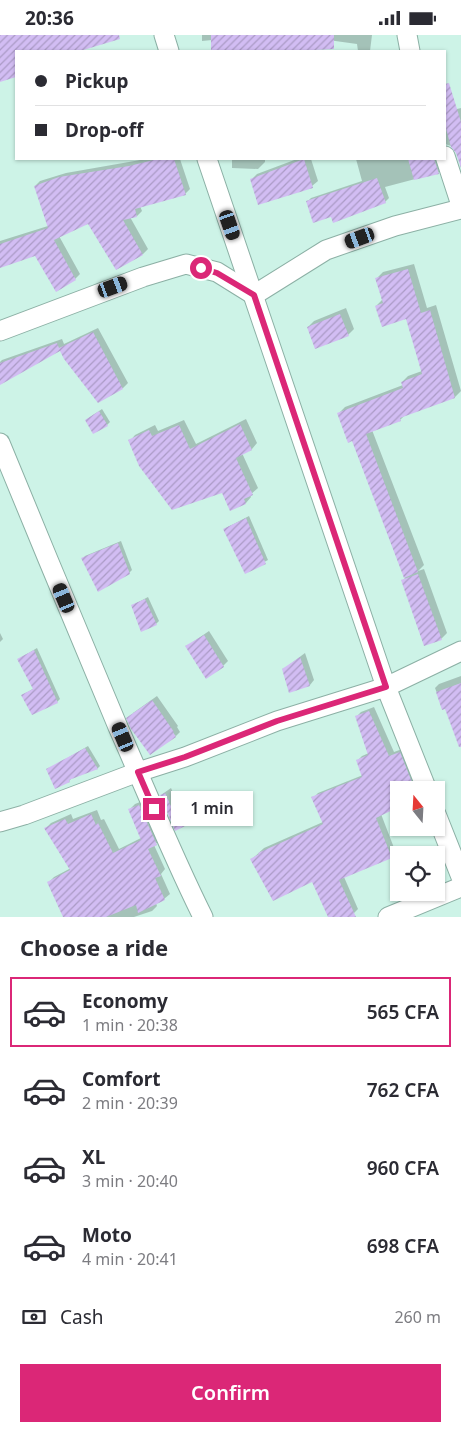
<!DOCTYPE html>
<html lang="en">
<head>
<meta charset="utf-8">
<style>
	:root { --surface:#fff; --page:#f2f2f3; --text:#2b2b33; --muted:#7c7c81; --line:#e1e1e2; --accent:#db2777 }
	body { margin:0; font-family:"Noto Sans",sans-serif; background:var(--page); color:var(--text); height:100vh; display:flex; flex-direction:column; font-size:19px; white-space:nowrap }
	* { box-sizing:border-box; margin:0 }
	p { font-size:16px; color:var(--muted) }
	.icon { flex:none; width:28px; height:28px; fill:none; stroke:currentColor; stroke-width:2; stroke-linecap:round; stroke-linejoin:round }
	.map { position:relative; height:882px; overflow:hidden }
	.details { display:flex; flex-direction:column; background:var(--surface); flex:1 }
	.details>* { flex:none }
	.hud { position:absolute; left:15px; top:15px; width:431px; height:110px; border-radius:0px; box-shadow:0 1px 4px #0004; display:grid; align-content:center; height:110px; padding:0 20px; background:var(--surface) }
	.needle { width:32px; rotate:342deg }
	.fabs { position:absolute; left:390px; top:746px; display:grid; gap:10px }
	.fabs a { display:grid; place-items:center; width:55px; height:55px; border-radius:0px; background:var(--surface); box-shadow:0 1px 4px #0004; font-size:25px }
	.end { position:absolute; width:22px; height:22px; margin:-11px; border:6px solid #db2777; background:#fff; box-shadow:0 0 0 2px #fff }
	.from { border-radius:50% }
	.bubble { position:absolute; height:35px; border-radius:0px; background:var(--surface); box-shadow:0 1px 4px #0004; font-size:16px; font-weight:600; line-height:35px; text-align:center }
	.car { position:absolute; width:15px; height:30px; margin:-15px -8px; border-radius:6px; box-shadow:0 0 4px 1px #0007; background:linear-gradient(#222 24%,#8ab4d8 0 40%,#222 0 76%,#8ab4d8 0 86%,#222 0) }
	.hud b { display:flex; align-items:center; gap:18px; height:48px; font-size:19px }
	.hud b+b { border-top:1px solid var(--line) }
	.hud i { width:12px; height:12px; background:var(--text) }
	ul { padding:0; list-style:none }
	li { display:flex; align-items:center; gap:15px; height:70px; margin:0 10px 8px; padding:0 10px; border:2px solid transparent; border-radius:0px }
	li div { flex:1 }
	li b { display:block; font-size:19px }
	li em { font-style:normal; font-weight:600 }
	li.current { border-color:var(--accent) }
	li>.icon { width:45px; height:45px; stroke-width:1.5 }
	h2 { padding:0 20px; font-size:22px; line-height:60px }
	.pay { display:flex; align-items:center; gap:12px; height:55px; padding:0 20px; font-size:19px }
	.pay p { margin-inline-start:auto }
	.primary-button { display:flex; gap:10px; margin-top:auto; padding:10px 20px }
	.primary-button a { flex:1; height:58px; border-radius:0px; background:var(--accent); color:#fff; font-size:20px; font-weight:600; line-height:58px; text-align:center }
	.status { display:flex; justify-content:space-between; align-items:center; height:35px; padding:0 25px; background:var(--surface); direction:ltr }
	.status svg { height:14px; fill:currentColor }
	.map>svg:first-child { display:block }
</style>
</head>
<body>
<div class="status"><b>20:36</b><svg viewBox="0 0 49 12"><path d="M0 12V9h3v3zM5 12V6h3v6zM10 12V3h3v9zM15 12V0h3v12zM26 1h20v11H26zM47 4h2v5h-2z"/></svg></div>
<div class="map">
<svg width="461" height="882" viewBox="0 0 461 882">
	<defs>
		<pattern id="building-hatch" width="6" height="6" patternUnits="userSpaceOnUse" patternTransform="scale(1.25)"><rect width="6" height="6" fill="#d2bdf3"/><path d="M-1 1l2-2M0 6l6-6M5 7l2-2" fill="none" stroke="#ab9bc6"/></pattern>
	</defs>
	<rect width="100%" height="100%" fill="#cdf3e7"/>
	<g fill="#0003">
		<polygon points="0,0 114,0 108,6 76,16 16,16 16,41 0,46"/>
		<polygon points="202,0 372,0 370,16 358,16 357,9 328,5 298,14 296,16 222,16 212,5 202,6"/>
		<polygon points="461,73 461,130 454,112 445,109 445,77"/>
		<polygon points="146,124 180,124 190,154 185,159 140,171 142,176 137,181 130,182 148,214 143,219 117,234 88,187 59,201 80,239 75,244 36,220 0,231 0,206 48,191 35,151 40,146 66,138"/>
		<polygon points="232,124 265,124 265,127 258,134 232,133"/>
		<polygon points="297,124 311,124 318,146 312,151 251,145 257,139"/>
		<polygon points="356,124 440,124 442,134 438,138 385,152 389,163 385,167 332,180 307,167 311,163 362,146"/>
		<polygon points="414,229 427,273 436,270 461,356 455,362 405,380 400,385 372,395 424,530 418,536 424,534 447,598 441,604 402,546 405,543 353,405 339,378 345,372 403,350 402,347 408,341 422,336 407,282 376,271 382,265 377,243 383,237"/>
		<polygon points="346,273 354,294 348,300 308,292 314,286"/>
		<polygon points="98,293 128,348 123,353 98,366 60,314 0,338 0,327 2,325 62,304 64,309"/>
		<polygon points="102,374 110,387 107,390 86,385"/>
		<polygon points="246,384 257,408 252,414 242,418 258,453 250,460 251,462 246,468 231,474 223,456 130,406 135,400 155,390 158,396 184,385 196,409"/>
		<polygon points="249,481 268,525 245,537 224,494"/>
		<polygon points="121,506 132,535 129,538 83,524 85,521"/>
		<polygon points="148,562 159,586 156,589 133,570"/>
		<polygon points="209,596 228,626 223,631 187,611"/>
		<polygon points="0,598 3,604 0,607"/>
		<polygon points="37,613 60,664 57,667 23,660 34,653 22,622"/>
		<polygon points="305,618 314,645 310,650 290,656 289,630"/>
		<polygon points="461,641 461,682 446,673 443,674 435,653 439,649"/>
		<polygon points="157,661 178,691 177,692 180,697 176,701 133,678"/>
		<polygon points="374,672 394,717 405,713 422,755 399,755 399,772 381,779 396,818 391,822 344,842 358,874 354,878 312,845 252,824 264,813 323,787 313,763 318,758 363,740 357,726 362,721 369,718 356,682 361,677"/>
		<polygon points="88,711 100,731 98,733 72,743 69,746 47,735"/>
		<polygon points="171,753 180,773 201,762 208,775 202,781 176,794 161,760"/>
		<polygon points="145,765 162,804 154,810 165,834 161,839 170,859 164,864 156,868 157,871 152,876 134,882 64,882 48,848 54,842 71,833 46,793 51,788 71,779 73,784 97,775 101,785 104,784 119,814 141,803 130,774 135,769"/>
	</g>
	<g fill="url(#building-hatch)">
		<polygon points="0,0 119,0 120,4 80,16 16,16 16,42 0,47"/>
		<polygon points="211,0 334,0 334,14 294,16 211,16"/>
		<polygon points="449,48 461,87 461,133 456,118 451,112 445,90 445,49"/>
		<polygon points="158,124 174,124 186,160 135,174 137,182 123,185 143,220 116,235 88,189 54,205 76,245 56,257 35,221 0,233 0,209 48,193 34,151 59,142 129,131"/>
		<polygon points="304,124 313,153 258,170 250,144"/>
		<polygon points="408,124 434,124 439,139 414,145"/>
		<polygon points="377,143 386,168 333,188 331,182 313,188 306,166"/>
		<polygon points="408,234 421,278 430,275 455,363 400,383 401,386 366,399 418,537 404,543 352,406 348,408 337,378 403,353 401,347 422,339 406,284 382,292 375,271 383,268 375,243"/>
		<polygon points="340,279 349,301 315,314 307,292"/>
		<polygon points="93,297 123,354 98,368 64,324 60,316 0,350 0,328 57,308 59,313"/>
		<polygon points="99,376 108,391 93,399 85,385"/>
		<polygon points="240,389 252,415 236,423 253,460 244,464 246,469 230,476 222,458 172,475 139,431 128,405 149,395 152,401 179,390 190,414"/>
		<polygon points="246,483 266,529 245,539 223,494"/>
		<polygon points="118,508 130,539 98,557 81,523"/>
		<polygon points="418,539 442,605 424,611 401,545"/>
		<polygon points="145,564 157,590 141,597 131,570"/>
		<polygon points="204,600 224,632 206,644 185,611"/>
		<polygon points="34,615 58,668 32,680 21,660 33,654 17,624"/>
		<polygon points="300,622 310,651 289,658 282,634"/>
		<polygon points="461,648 461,712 459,712 445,674 442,675 436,657"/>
		<polygon points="152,665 174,697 173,697 176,702 150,720 131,694 126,683"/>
		<polygon points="369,676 389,721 400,717 415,755 399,755 399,772 376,783 392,823 339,845 356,882 328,882 312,847 273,866 250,824 259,819 258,818 323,789 311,762 362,742 356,725 368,720 355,681"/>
		<polygon points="85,713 98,734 69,745 70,747 55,754 46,734"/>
		<polygon points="165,758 174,778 195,767 203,782 175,796 160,760"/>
		<polygon points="139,770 157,810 148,814 161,841 155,843 165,865 138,878 136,870 106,882 63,882 47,847 70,835 44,793 65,784 68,789 91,779 96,790 98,788 113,818 141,805 128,774"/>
	</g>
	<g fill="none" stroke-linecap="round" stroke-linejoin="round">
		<g stroke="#8cb0a5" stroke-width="21">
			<g id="minor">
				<polyline points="164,0 169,16"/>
				<polyline points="407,0 410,16"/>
				<polyline points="445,121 461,170"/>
				<polyline points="207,124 386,652 427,755"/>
				<polyline points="0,296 143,242 186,229 217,237 254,260 326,215 395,191 461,174"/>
				<path d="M0,408C39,503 78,597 118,692C146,755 172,820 203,882"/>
				<polyline points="436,779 461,842"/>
				<polyline points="0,787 24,780 138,737 185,722 277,686 386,652 461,616"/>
				<polyline points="388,882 461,852"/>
			</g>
		</g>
		<use href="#minor" stroke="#fff" stroke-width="19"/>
	</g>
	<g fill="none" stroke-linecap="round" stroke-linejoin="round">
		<polyline stroke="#db2777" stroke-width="6" points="154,774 138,737 185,722 277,686 386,652 254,260 217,238 201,233"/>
	</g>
</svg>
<div class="fabs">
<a><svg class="needle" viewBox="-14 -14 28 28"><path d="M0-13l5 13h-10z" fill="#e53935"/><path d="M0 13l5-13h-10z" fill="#7c7c81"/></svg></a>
<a><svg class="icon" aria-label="locate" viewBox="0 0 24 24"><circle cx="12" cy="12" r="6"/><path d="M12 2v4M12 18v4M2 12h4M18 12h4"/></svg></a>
</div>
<i class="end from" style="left:201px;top:233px"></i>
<i class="end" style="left:154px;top:774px"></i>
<div class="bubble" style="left:171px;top:756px;width:82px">1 min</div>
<i class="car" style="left:230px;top:190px;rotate:161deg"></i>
<i class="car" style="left:360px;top:203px;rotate:250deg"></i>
<i class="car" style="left:113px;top:252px;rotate:70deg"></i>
<i class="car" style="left:64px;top:563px;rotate:337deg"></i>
<i class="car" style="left:123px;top:702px;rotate:337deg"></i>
<div class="hud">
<b><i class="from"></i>Pickup</b>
<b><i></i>Drop-off</b>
</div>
</div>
<section class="details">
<h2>Choose a ride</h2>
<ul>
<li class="current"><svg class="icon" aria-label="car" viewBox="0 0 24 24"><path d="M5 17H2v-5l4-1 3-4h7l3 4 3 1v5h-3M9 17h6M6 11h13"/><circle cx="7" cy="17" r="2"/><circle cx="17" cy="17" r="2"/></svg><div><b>Economy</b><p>1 min · 20:38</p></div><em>565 CFA</em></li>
<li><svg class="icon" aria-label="car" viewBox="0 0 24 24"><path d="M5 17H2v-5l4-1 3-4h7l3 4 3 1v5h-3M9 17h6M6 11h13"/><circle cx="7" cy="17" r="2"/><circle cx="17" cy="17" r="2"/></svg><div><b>Comfort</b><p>2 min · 20:39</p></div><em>762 CFA</em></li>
<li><svg class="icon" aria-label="car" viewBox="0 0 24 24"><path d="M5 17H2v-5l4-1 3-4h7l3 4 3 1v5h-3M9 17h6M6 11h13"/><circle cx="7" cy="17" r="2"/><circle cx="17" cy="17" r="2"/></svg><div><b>XL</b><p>3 min · 20:40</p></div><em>960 CFA</em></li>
<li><svg class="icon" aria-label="car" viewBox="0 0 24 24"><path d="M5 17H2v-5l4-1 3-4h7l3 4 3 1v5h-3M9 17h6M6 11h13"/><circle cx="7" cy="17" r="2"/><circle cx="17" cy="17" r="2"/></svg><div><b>Moto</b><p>4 min · 20:41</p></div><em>698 CFA</em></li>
</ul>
<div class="pay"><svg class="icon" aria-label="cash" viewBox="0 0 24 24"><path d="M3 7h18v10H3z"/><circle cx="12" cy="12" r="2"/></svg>Cash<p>260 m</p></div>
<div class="primary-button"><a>Confirm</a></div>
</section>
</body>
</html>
